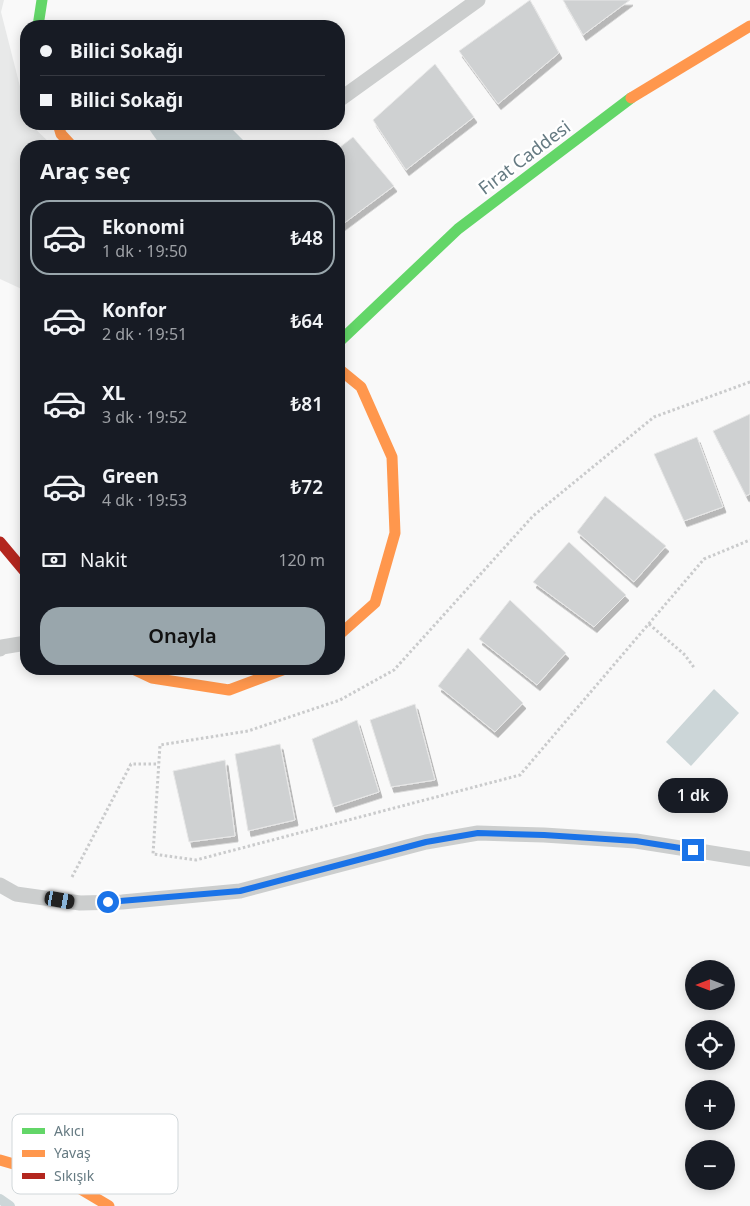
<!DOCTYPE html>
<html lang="tr">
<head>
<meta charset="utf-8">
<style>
	:root { --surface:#171b24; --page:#20242c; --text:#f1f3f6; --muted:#9ea1a6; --line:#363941; --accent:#99a6ac }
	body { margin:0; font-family:"Noto Sans",sans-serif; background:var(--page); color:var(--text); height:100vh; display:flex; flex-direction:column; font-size:19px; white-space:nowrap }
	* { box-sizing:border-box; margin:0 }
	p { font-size:16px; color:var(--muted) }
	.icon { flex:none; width:28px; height:28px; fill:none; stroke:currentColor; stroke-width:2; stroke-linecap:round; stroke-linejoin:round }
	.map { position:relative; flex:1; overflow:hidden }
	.drawer { position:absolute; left:20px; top:140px; width:325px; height:535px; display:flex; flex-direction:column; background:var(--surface); border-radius:20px; box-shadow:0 2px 12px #0003 }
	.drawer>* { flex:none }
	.top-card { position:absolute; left:20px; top:20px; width:325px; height:110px; border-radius:20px; box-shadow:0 2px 12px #0003; display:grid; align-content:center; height:110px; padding:0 20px; background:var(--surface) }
	.needle { width:32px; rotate:270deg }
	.fabs { position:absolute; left:685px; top:960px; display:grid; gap:10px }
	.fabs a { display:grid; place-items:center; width:50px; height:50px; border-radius:50%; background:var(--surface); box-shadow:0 2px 12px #0003; font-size:25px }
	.end { position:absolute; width:22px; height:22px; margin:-11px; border:6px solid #1a73e8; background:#fff; box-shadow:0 0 0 2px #fff }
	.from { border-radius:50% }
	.bubble { position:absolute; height:35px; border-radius:18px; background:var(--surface); box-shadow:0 2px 12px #0003; font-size:16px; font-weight:600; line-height:35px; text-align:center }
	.car { position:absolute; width:15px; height:30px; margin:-15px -8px; border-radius:6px; box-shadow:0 0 4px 1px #0007; background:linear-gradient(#222 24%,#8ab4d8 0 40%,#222 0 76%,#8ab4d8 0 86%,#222 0) }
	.top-card b { display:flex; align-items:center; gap:18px; height:48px; font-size:19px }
	.top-card b+b { border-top:1px solid var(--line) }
	.top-card i { width:12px; height:12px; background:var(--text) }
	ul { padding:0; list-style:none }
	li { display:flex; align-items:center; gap:15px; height:75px; margin:0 10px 8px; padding:0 10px; border:2px solid transparent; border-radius:20px }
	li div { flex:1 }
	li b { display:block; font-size:19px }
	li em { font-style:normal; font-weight:600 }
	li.current { border-color:var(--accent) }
	li>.icon { width:45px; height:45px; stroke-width:1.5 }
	h2 { padding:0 20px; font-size:22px; line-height:60px }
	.pay { display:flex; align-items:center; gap:12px; height:55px; padding:0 20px; font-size:19px }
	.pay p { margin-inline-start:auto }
	.primary-button { display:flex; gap:10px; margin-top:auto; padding:10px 20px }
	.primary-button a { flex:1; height:58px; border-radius:20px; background:var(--accent); color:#111; font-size:20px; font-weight:600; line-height:58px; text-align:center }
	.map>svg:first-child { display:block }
</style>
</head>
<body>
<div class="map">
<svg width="750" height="1206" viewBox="0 0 750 1206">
	<defs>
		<filter id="shadow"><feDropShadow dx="3" dy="5.5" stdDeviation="0" flood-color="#0004"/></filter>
	</defs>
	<rect width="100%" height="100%" fill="#f9f9f9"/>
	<polygon fill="#e8e9e9" points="0,0 4,0 1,12 26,110 26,124 30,124 53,146 26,146 26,291 0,279"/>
	<g fill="#ccd6d8">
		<polygon points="153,124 227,124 244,141 241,146 161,146 149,129"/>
		<polygon points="714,689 739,713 691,766 666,742"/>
	</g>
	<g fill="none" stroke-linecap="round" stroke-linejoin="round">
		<polyline stroke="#ccd6d8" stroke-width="10" points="0,1199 10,1206"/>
	</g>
	<g fill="#cfd1d2" stroke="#e8e8e8" filter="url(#shadow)">
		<polygon points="530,0 559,53 498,104 459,51"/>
		<polygon points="563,0 630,0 583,35"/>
		<polygon points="435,64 474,117 406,170 373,120"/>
		<polygon points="353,137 394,186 339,227 339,148"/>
		<polygon points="750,414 750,494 746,496 713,431"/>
		<polygon points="697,437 723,507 684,521 654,454"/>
		<polygon points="605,496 666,546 634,582 577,532"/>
		<polygon points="569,542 626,595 594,627 533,582"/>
		<polygon points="510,600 566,653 537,685 479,639"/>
		<polygon points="468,648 523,703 495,732 438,686"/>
		<polygon points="415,704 435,780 391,787 370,720"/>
		<polygon points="357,720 379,792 333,807 312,739"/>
		<polygon points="280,744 295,820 248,831 235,754"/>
		<polygon points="225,760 235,836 189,842 173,771"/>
	</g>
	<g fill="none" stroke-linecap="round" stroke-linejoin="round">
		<g stroke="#cacbcc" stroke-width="3" stroke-dasharray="2.5 2.5" stroke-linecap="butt">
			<polyline points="750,382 654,417 533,516 394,670 340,700 248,731 160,745 153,854 196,860 520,775 704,559 750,540"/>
			<polyline points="649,624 685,655 695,669"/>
			<polyline points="72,877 131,764 158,764"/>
		</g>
		<g stroke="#cccece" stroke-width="15">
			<polyline points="339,100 478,0"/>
			<polyline points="0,649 2,647 26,643"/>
			<polyline points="0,885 16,894 80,903 122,902 240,891 426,842 478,833 544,835 636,841 750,859"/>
		</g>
		<g stroke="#63d668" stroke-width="11">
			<polyline points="38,26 42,0"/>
			<polyline points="339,342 458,229 631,98"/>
		</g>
		<g stroke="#ff974d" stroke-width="11">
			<polyline points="631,98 750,26"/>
			<polyline points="58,124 61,134 72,146"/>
			<polyline points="339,369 361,387 392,457 395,533 375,603 339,635"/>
			<polyline points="133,669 152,678 229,690 285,669"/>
			<polyline points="0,1160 62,1178 109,1206"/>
		</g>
		<polyline stroke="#b3261e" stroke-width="11" points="0,542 26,573"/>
	</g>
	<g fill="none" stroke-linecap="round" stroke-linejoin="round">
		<polyline stroke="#1a73e8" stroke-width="6" points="108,902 240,891 426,842 478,833 544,835 636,841 693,850"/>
	</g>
	<g text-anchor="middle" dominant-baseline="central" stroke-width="5" stroke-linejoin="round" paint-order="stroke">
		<g font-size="18" fill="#657a82" stroke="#fff">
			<text transform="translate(524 157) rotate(-37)">Fırat Caddesi</text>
		</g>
	</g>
	<rect x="12" y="1114" width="166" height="80" rx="8" fill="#fff" stroke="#d1d7da" stroke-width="1"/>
	<rect x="22" y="1128" width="23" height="6" fill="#63d668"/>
	<rect x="22" y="1150" width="23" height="7" fill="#ff974d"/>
	<rect x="22" y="1173" width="23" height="6" fill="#b3261e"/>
	<g font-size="14" fill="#657a82">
		<text x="54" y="1136">Akıcı</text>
		<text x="54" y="1158">Yavaş</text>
		<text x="54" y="1181">Sıkışık</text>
	</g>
</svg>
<div class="fabs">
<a><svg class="needle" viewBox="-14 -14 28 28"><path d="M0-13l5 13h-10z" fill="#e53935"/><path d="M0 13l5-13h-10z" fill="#9ea1a6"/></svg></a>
<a><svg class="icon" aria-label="locate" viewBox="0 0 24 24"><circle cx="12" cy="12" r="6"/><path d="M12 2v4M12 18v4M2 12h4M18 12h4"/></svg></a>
<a>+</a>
<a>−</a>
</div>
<i class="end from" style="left:108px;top:902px"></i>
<i class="end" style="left:693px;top:850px"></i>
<div class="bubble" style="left:658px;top:778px;width:70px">1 dk</div>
<i class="car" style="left:60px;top:900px;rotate:100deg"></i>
<div class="top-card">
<b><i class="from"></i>Bilici Sokağı</b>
<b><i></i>Bilici Sokağı</b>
</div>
<section class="drawer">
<h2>Araç seç</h2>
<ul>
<li class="current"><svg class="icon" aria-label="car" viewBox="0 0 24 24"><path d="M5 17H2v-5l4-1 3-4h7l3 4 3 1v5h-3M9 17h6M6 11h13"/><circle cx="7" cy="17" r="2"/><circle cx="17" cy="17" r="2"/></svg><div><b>Ekonomi</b><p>1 dk · 19:50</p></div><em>₺48</em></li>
<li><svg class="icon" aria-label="car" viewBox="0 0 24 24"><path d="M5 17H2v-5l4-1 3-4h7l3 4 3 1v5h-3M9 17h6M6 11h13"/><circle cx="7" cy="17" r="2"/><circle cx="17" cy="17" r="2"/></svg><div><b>Konfor</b><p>2 dk · 19:51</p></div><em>₺64</em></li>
<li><svg class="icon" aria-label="car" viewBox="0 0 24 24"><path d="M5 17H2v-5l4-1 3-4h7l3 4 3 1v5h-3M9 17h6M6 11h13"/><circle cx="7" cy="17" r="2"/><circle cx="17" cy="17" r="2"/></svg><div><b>XL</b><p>3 dk · 19:52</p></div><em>₺81</em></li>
<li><svg class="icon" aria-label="car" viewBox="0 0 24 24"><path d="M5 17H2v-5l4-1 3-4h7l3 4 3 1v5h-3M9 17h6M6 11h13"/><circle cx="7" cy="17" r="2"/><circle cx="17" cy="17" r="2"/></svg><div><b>Green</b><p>4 dk · 19:53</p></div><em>₺72</em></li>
</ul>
<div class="pay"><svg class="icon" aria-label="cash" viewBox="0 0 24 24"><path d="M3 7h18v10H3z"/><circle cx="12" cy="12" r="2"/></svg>Nakit<p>120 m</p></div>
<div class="primary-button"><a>Onayla</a></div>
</section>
</div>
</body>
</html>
